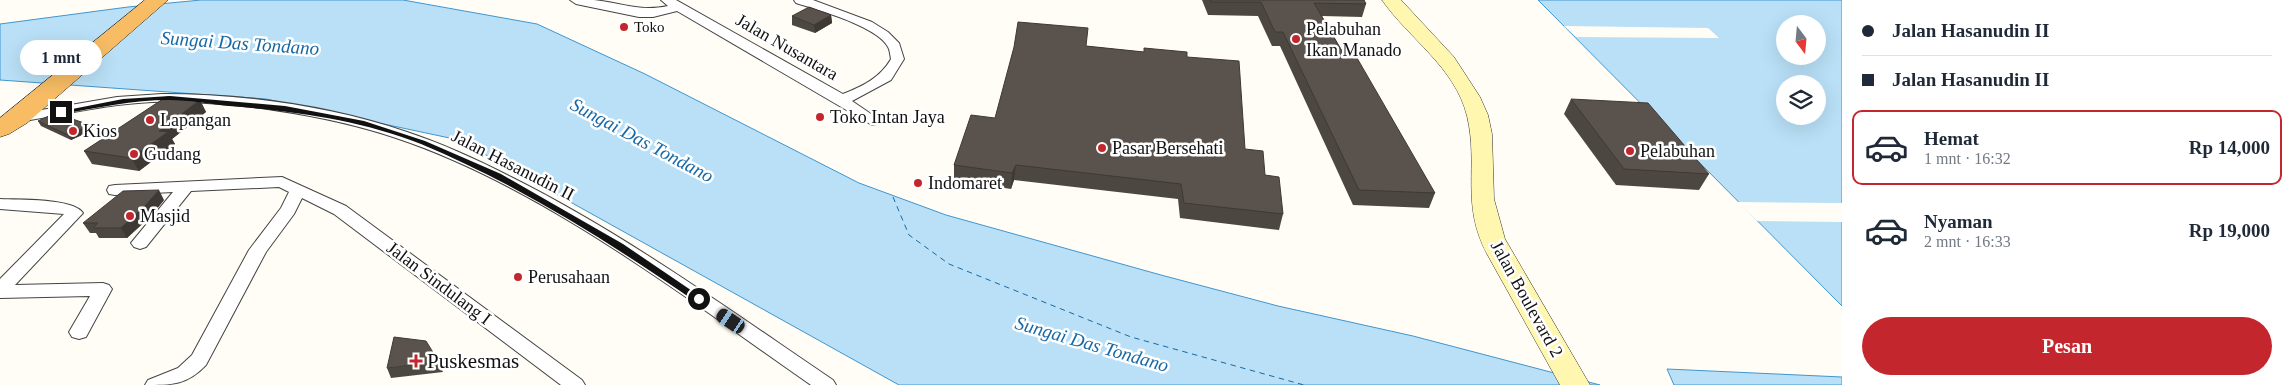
<!DOCTYPE html>
<html lang="id">
<head>
<meta charset="utf-8">
<style>
	:root { --surface:#fff; --page:#f2f2f3; --text:#1f2937; --muted:#747a83; --line:#e0e1e3; --accent:#c4262e }
	body { margin:0; font-family:"Times New Roman",serif; background:var(--page); color:var(--text); height:100vh; display:flex; flex-direction:column; font-size:19px; white-space:nowrap }
	* { box-sizing:border-box; margin:0 }
	p { font-size:16px; color:var(--muted) }
	.icon { flex:none; width:28px; height:28px; fill:none; stroke:currentColor; stroke-width:2; stroke-linecap:round; stroke-linejoin:round }
	.map { position:relative; flex:1; overflow:hidden }
	.sheet { display:flex; flex-direction:column; background:var(--surface); width:450px }
	.sheet>* { flex:none }
	.guide { display:grid; align-content:center; height:110px; padding:0 20px; background:var(--surface) }
	.needle { width:32px; rotate:164deg }
	.fabs { position:absolute; left:1776px; top:15px; display:grid; gap:10px }
	.fabs a { display:grid; place-items:center; width:50px; height:50px; border-radius:50%; background:var(--surface); box-shadow:0 5px 20px #0002; font-size:25px }
	.end { position:absolute; width:22px; height:22px; margin:-11px; border:6px solid #111; background:#fff; box-shadow:0 0 0 2px #fff }
	.from { border-radius:50% }
	.bubble { position:absolute; height:35px; border-radius:18px; background:var(--surface); box-shadow:0 5px 20px #0002; font-size:16px; font-weight:700; line-height:35px; text-align:center }
	.car { position:absolute; width:15px; height:30px; margin:-15px -8px; border-radius:6px; box-shadow:0 0 4px 1px #0007; background:linear-gradient(#222 24%,#8ab4d8 0 40%,#222 0 76%,#8ab4d8 0 86%,#222 0) }
	.guide b { display:flex; align-items:center; gap:18px; height:48px; font-size:19px }
	.guide b+b { border-top:1px solid var(--line) }
	.guide i { width:12px; height:12px; background:var(--text) }
	ul { padding:0; list-style:none }
	li { display:flex; align-items:center; gap:15px; height:75px; margin:0 10px 8px; padding:0 10px; border:2px solid transparent; border-radius:10px }
	li div { flex:1 }
	li b { display:block; font-size:19px }
	li em { font-style:normal; font-weight:700 }
	li.active { border-color:var(--accent) }
	li>.icon { width:45px; height:45px; stroke-width:1.5 }
	.cta { display:flex; gap:10px; margin-top:auto; padding:10px 20px }
	.cta a { flex:1; height:58px; border-radius:30px; background:var(--accent); color:#fff; font-size:20px; font-weight:700; line-height:58px; text-align:center }
	main { display:flex; flex:1; min-height:0 }
	.map>svg:first-child { display:block }
</style>
</head>
<body>
<main>
<div class="map">
<svg width="1842" height="385" viewBox="0 0 1842 385">
	<rect width="100%" height="100%" fill="#fffdf5"/>
	<g fill="#b9e0f7" stroke="#3f96cf" fill-rule="evenodd">
		<polygon points="201,0 403,0 537,24 645,74 859,183 946,215 1161,275 1278,306 1413,336 1600,385 899,385 459,140 266,99 0,80 0,24 128,7"/>
		<path d="M1538,0H1842V306ZM1785,24H1818V56H1785ZM1785,84H1818V116H1785Z"/>
		<polygon points="1667,369 1842,377 1842,385 1674,385"/>
	</g>
	<g fill="#fffdf5">
		<polygon points="1564,26 1708,28 1719,38 1576,37"/>
		<polygon points="1737,202 1842,203 1842,222 1757,221"/>
	</g>
	<g fill="none" stroke-linecap="round" stroke-linejoin="round">
		<polyline stroke="#1768a6" stroke-width="1" stroke-dasharray="5.5 4.5" stroke-linecap="butt" points="893,197 909,235 949,264 1131,337 1304,385"/>
		<g stroke="#444" stroke-width="2">
			<g id="minor">
				<path d="M570,0C578,0 586,0 594,0C622,3 639,12 668,6L661,0H676L843,94C863,86 880,78 891,59C890,55 890,50 888,47C877,26 818,10 796,3L794,0H813L872,22L888,32L899,43L904,59L891,80L852,101L877,118L879,121L877,124L872,125L677,11L653,17H639L576,4Z"/>
				<path d="M162,94C244,94 330,106 407,132C443,144 478,160 511,177C625,234 728,309 833,380L836,385H811C684,297 543,187 396,138C324,114 228,100 152,102C107,104 62,115 18,122L11,118L18,114L117,97Z"/>
				<path d="M282,177L346,206L582,380L585,385H561L334,214L302,198L294,214L266,252L206,365C187,385 172,385 145,385L148,380L178,368L192,355L249,250L281,208L289,192L279,187L191,191L146,247L140,249L134,247L131,243L173,192L115,195L109,194L107,190L109,186L115,185Z"/>
				<path d="M0,199C18,200 74,198 83,213L15,285L103,283L109,285L112,289L86,337L79,339L72,337L69,332L90,296L0,298V279L64,214L0,209Z"/>
			</g>
		</g>
		<g stroke="#333" stroke-width="1">
			<path id="secondary" d="M1382,0H1401L1454,57L1480,97L1488,115L1492,134L1494,199L1505,239L1590,385H1560L1487,254C1460,203 1479,166 1467,116C1455,67 1409,39 1382,0Z"/>
		</g>
		<g stroke="#222" stroke-width="1">
			<polygon id="trunk" points="145,0 168,0 27,123 9,134 0,137 0,118"/>
		</g>
		<use href="#minor" fill="#fff" fill-rule="evenodd"/>
		<use href="#secondary" fill="#fff6b0" fill-rule="evenodd"/>
		<use href="#trunk" fill="#f7bc64" fill-rule="evenodd"/>
	</g>
	<g fill="#4d4742">
		<polygon points="1202,0 1364,0 1366,4 1362,17 1322,16 1342,51 1435,193 1429,208 1353,205 1280,46 1272,46 1258,16 1208,15"/>
		<polygon points="831,15 832,23 815,33 792,25 792,16"/>
		<polygon points="1086,46 1144,52 1144,48 1187,57 1245,149 1265,175 1283,214 1279,230 1180,218 1178,199 1014,180 1011,189 954,180 954,165 995,118"/>
		<polygon points="1571,99 1709,174 1699,190 1616,185 1564,114"/>
		<polygon points="200,100 206,112 172,139 175,144 139,171 92,164 84,151"/>
		<polygon points="38,121 93,130 71,140 41,126"/>
		<polygon points="164,200 151,216 127,238 99,238 96,233 90,233 83,223"/>
		<polygon points="439,362 443,372 391,378 387,368"/>
	</g>
	<g fill="#3f3936">
		<polygon points="831,15 832,23 815,33 814,25"/>
		<polygon points="200,100 206,112 172,139 175,144 139,171 131,158 159,131"/>
		<polygon points="90,125 93,130 71,140 68,135"/>
		<polygon points="1016,165 1014,180 1011,189 1012,173"/>
		<polygon points="159,190 164,200 151,216 127,238 121,228"/>
	</g>
	<g fill="#5a524d" stroke="#3f3936">
		<polygon points="1210,0 1364,0 1366,4 1314,3 1342,51 1353,51 1435,193 1359,190 1283,32 1275,32 1261,2 1211,2"/>
		<polygon points="809,7 831,15 814,25 792,16"/>
		<polygon points="1018,22 1088,28 1086,46 1144,52 1144,48 1187,52 1187,57 1239,61 1245,149 1263,151 1265,175 1279,177 1283,214 1184,203 1181,184 1016,165 1012,173 954,165 971,115 995,118 1014,47"/>
		<polygon points="166,97 200,100 159,131 168,132 131,158 84,151"/>
		<polygon points="1571,99 1648,103 1709,174 1624,169"/>
		<polygon points="55,113 90,125 68,135 38,121"/>
		<polygon points="159,190 145,206 121,228 93,228 98,223 83,223 123,191"/>
		<polygon points="394,337 426,341 439,362 387,368"/>
	</g>
	<path fill="#111" d="M170,96L285,106L364,121L425,141L501,174L623,244L704,299L703,302H696C609,242 519,185 421,144C361,120 294,111 229,106C210,104 189,100 169,100C133,100 97,108 61,114L57,112L123,99Z"/>
	<g fill="#c4262e" stroke="#fff" stroke-width="2">
		<circle cx="624" cy="27" r="5"/>
		<circle cx="1296" cy="39" r="5"/>
		<circle cx="820" cy="117" r="5"/>
		<circle cx="150" cy="120" r="5"/>
		<circle cx="73" cy="131" r="5"/>
		<circle cx="1102" cy="148" r="5"/>
		<circle cx="1630" cy="151" r="5"/>
		<circle cx="134" cy="154" r="5"/>
		<circle cx="918" cy="183" r="5"/>
		<circle cx="130" cy="216" r="5"/>
		<circle cx="518" cy="277" r="5"/>
		<path d="M413.5 353.5h5v5h5v5h-5v5h-5v-5h-5v-5h5z"/>
	</g>
	<g text-anchor="middle" dominant-baseline="central" stroke-width="5" stroke-linejoin="round" paint-order="stroke">
		<g font-size="15" fill="#111" stroke="#fff" text-anchor="start">
			<text x="634" y="27">Toko</text>
		</g>
		<g font-size="18" fill="#111" stroke="#fff" text-anchor="start">
			<text x="1306" y="29">Pelabuhan<tspan x="1306" dy="21">Ikan Manado</tspan></text>
			<text x="830" y="117">Toko Intan Jaya</text>
			<text x="160" y="120">Lapangan</text>
			<text x="83" y="131">Kios</text>
			<text x="1112" y="148">Pasar Bersehati</text>
			<text x="1640" y="151">Pelabuhan</text>
			<text x="144" y="154">Gudang</text>
			<text x="928" y="183">Indomaret</text>
			<text x="140" y="216">Masjid</text>
			<text x="528" y="277">Perusahaan</text>
		</g>
		<g font-size="18" fill="#111" stroke="#fff">
			<text transform="translate(787 47) rotate(30)">Jalan Nusantara</text>
			<text transform="translate(513 165) rotate(27)">Jalan Hasanudin II</text>
			<text transform="translate(439 283) rotate(37)">Jalan Sindulang I</text>
			<text transform="translate(1527 299) rotate(61)">Jalan Boulevard 2</text>
		</g>
		<g font-size="19" font-style="italic" fill="#1768a6" stroke="#fff">
			<text transform="translate(240 43) rotate(4)">Sungai Das Tondano</text>
			<text transform="translate(642 140) rotate(28)">Sungai Das Tondano</text>
			<text transform="translate(1092 344) rotate(16)">Sungai Das Tondano</text>
		</g>
		<g font-size="21" fill="#111" stroke="#fff" text-anchor="start">
			<text x="427" y="361">Puskesmas</text>
		</g>
	</g>
</svg>
<div class="fabs">
<a><svg class="needle" viewBox="-14 -14 28 28"><path d="M0-13l5 13h-10z" fill="#e53935"/><path d="M0 13l5-13h-10z" fill="#747a83"/></svg></a>
<a><svg class="icon" aria-label="layers" viewBox="0 0 24 24"><path d="M12 4l9 5-9 5-9-5zM3 14l9 5 9-5"/></svg></a>
</div>
<i class="end from" style="left:699px;top:299px"></i>
<i class="end" style="left:61px;top:112px"></i>
<div class="bubble" style="left:20px;top:40px;width:82px">1 mnt</div>
<i class="car" style="left:731px;top:321px;rotate:304deg"></i>
</div>
<section class="sheet">
<div class="guide">
<b><i class="from"></i>Jalan Hasanudin II</b>
<b><i></i>Jalan Hasanudin II</b>
</div>
<ul>
<li class="active"><svg class="icon" aria-label="car" viewBox="0 0 24 24"><path d="M5 17H2v-5l4-1 3-4h7l3 4 3 1v5h-3M9 17h6M6 11h13"/><circle cx="7" cy="17" r="2"/><circle cx="17" cy="17" r="2"/></svg><div><b>Hemat</b><p>1 mnt · 16:32</p></div><em>Rp 14,000</em></li>
<li><svg class="icon" aria-label="car" viewBox="0 0 24 24"><path d="M5 17H2v-5l4-1 3-4h7l3 4 3 1v5h-3M9 17h6M6 11h13"/><circle cx="7" cy="17" r="2"/><circle cx="17" cy="17" r="2"/></svg><div><b>Nyaman</b><p>2 mnt · 16:33</p></div><em>Rp 19,000</em></li>
</ul>
<div class="cta"><a>Pesan</a></div>
</section>
</main>
</body>
</html>
